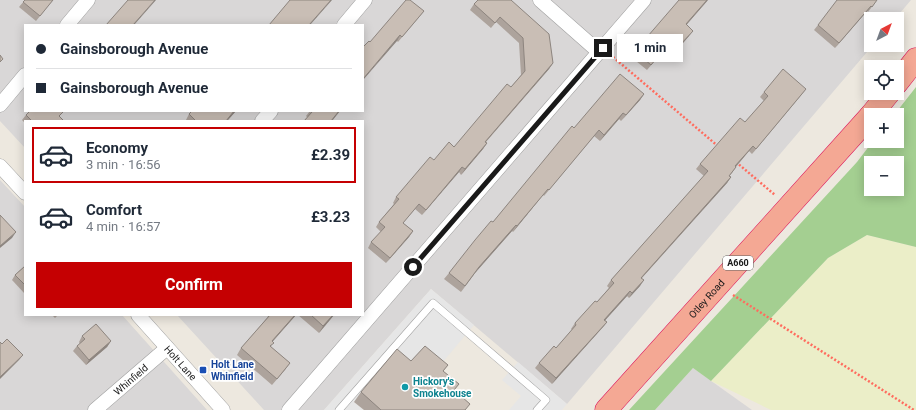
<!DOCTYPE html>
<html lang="en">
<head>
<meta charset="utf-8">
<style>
	:root { --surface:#fff; --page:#f6f6f7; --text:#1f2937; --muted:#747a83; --line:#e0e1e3; --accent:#c50002 }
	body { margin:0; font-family:Roboto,sans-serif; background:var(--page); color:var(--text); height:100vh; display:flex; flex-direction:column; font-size:15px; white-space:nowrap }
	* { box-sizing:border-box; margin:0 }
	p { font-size:13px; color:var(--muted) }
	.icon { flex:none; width:22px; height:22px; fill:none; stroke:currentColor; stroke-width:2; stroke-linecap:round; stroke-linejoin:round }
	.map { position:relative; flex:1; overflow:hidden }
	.panel { position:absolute; left:24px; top:120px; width:340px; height:196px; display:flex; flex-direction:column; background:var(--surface); border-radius:0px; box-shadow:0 2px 10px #0003 }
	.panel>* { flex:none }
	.hud { position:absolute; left:24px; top:24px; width:340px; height:88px; border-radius:0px; box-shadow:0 2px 10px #0003; display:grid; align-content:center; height:88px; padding:0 12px; background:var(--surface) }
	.needle { width:26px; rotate:41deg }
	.tools { position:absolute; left:864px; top:12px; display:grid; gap:8px }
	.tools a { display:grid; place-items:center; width:40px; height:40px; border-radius:0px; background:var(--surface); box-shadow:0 2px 10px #0003; font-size:20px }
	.end { position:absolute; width:18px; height:18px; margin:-9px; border:5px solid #1a1a1a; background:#fff; box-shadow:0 0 0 2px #fff }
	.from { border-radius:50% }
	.bubble { position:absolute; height:28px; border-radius:0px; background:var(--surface); box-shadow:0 2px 10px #0003; font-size:13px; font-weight:700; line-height:28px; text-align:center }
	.hud b { display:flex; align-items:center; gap:14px; height:38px; font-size:15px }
	.hud b+b { border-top:1px solid var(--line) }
	.hud i { width:10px; height:10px; background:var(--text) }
	ul { padding:7px 0 0; list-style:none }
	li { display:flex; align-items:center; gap:12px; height:56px; margin:0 8px 6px; padding:0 4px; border:2px solid transparent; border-radius:0px }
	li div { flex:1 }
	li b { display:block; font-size:15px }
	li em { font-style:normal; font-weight:700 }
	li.selected { border-color:var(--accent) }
	li>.icon { width:36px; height:36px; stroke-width:1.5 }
	.button { display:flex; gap:8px; margin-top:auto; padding:8px 12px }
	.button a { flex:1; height:46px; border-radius:0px; background:var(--accent); color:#fff; font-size:16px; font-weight:700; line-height:46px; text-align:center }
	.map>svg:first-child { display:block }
</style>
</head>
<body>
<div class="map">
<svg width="916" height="410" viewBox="0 0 916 410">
	<rect width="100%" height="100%" fill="#ede8df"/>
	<g fill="#d9d7d7" fill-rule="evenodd">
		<path d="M0,0H911L895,19H871V45H873L567,404L431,289L324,410H264L177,315H363V121H25V148L0,121ZM25,25H363V111H25Z"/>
		<polygon points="0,180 25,207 25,315 122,315 207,410 0,410"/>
		<polygon points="693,368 752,410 655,410"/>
	</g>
	<polygon fill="#ebeec8" points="867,235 916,247 916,410 771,410 711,381 828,258"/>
	<path fill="#a4cf91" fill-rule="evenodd" d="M916,87V247L867,235L828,258L711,381L693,368L655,410H629L857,162L873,141H897V115H894ZM871,163H897V189H871Z"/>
	<g fill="#e6e6e6">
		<polygon points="431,289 474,325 436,370 404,371 354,402 364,410 324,410"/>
		<polygon points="518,362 567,404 562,410 509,410 521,396 502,380"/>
	</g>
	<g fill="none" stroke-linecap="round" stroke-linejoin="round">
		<g stroke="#a1a1a1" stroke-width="8">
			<polyline id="service" points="339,410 433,303 546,400 537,410"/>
		</g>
		<g stroke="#a1a1a1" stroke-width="15">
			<g id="minor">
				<polyline points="540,0 599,52"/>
				<polyline points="67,25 88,0"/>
				<polyline points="344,25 365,0"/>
				<polyline points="0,105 25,75"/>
				<polyline points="262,121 271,111"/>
				<polyline points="0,166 25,193"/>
				<path id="s1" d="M138,315L223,410"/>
				<path id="s2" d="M95,410L167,348"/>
				<polyline points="289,410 644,0"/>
			</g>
		</g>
		<g stroke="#dc1a5f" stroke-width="23">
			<g id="trunk">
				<polyline points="897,83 916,59"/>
				<polyline points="871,115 889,93"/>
				<path id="s3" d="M606,410L871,115"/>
			</g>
		</g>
		<g stroke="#ff6c5e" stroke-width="2.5" stroke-dasharray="2 2" stroke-linecap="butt">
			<polyline points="613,57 719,147"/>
			<polyline points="736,162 775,195"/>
			<polyline points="733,295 914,410"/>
		</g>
		<use href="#service" stroke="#fff" stroke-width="7"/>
		<use href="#minor" stroke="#fff" stroke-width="14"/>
		<use href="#trunk" stroke="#f4a894" stroke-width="22"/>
	</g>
	<g fill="#ada39c">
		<polygon points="25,0 53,0 36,21 19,7"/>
		<polygon points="511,0 553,63 549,69 486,142 487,143 483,149 461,175 459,172 422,215 415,209 403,223 413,231 409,237 386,263 368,248 371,242 381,232 376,227 379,222 394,204 393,203 396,197 434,160 454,147 511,87 521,75 519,43 496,22 491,28 470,10 474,4"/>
		<polygon points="708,0 686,25 689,36 676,51 669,44 647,70 631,57 635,51"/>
		<polygon points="846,0 877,0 868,12 867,11 835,48 814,30 818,25"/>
		<polygon points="424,11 420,16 398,42 397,41 370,42"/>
		<polygon points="806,89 802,94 752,154 749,151 736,167 732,173 729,176 731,177 727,183 642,278 640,286 629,298 627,296 605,320 607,322 603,327 552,384 535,368 539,363 556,348 572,330 571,329 575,323 597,302 609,288 607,286 611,280 704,176 696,169 700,164 745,122 764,101 760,97 764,92"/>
		<polygon points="644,94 640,100 621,121 619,119 600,141 594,136 544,196 543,195 513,232 512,231 475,273 461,292 444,279 449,273 574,128"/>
		<polygon points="236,111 227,121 187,121 186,120 189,114"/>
		<polygon points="310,111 340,111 307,117 306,116"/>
		<polygon points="26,115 60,117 64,121 25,121 25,123 22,120"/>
		<polygon points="25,266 25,294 12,280 15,275"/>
		<polygon points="52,315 58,315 55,318"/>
		<polygon points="267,315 296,315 272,342 271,347 290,363 285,370 272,385 237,355 241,348 268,317"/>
		<polygon points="298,315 334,315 319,333"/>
		<polygon points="82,336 111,341 107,347 86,365 73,351 77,346 80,344 79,342"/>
		<polygon points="411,361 448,365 443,371 459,384 454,390 466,410 364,410 354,402 361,392"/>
	</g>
	<g fill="#8d857f">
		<polygon points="155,0 156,0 134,25 133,25"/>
		<polygon points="331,0 332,0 310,25 309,25"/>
		<polygon points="707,0 708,0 682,30 686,24"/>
		<polygon points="871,6 867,11 835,48 839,43"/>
		<polygon points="693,31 689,36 676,51 680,45"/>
		<polygon points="400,35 397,41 363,80 363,79"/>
		<polygon points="553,63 549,69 481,147 485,142"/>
		<polygon points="806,89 802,94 752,154 756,149"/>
		<polygon points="644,94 640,100 621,121 626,115"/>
		<polygon points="234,111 236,111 227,121 226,121"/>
		<polygon points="339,111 340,111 332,121 331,121"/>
		<polygon points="623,113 619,119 600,141 604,135"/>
		<polygon points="487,143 483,149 461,175 465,169"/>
		<polygon points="753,146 749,151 731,172 735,166"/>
		<polygon points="462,167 459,172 422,215 426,210"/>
		<polygon points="731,177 727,183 637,283 641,278"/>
		<polygon points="548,189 543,195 513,232 517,226"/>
		<polygon points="516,225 512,231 475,273 461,292 479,267"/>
		<polygon points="413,231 409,237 386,263 390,258"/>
		<polygon points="16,232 12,238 0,248 0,246"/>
		<polygon points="644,280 640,286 629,298 632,293"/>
		<polygon points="630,291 627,296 601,325 604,320"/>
		<polygon points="295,315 296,315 267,348 272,341"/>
		<polygon points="333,315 334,315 319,333 323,326"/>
		<polygon points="607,322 603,327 552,384 556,378"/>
		<polygon points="111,341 107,347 86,365 89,360"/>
		<polygon points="23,355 19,360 0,379 0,377"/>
	</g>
	<g fill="#c9beb5" stroke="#8d857f">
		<polygon points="25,0 53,0 40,16 23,2"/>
		<polygon points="128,0 155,0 133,25 106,25"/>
		<polygon points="290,0 331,0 309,25 269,25"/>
		<polygon points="406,0 410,0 424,11 402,37 400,35 363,79 363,47 369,41 370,42"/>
		<polygon points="478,0 511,0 549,34 553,63 485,142 487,143 465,169 462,167 426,210 419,204 403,223 413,231 390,258 371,242 385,227 379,222 399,199 396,197 430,157 434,160 449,142 454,147 507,84 511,87 525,71 523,38 500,17 495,23 474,4"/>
		<polygon points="679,0 707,0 686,24 693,31 680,45 673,39 651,65 635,51"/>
		<polygon points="837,0 877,0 872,7 871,6 839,43 818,25"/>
		<polygon points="0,55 3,59 0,62"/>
		<polygon points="783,69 806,89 756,149 753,146 735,166 736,167 729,176 731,177 641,278 644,280 632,293 630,291 604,320 607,322 556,378 539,363 554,346 556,348 576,325 575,323 595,301 597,302 614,283 611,280 708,171 700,164 740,118 745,122 768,96 764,92"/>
		<polygon points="620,74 644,94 626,115 623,113 604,135 599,130 549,190 548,189 517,226 516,225 479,267 465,286 449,273 475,240 491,221 493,222 572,126 574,128"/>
		<polygon points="30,111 64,111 59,116 64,121 32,121 26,115"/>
		<polygon points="192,111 234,111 226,121 194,121 195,120 189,114"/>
		<polygon points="310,111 339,111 331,121 304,121 312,112"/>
		<polygon points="0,215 16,232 0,246"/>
		<polygon points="25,266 25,285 15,275"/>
		<polygon points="270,315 295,315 272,341 274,343 270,346 290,363 277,379 241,348"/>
		<polygon points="311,315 333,315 323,326"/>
		<polygon points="96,324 111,341 89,360 77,346 85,339 82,336"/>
		<polygon points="7,339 23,355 0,377 0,342 2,344"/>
		<polygon points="425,346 448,365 443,371 459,384 454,390 470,404 465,410 381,410 361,392 397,349 411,361"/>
	</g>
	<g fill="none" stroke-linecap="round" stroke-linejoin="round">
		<polyline stroke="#1a1a1a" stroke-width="5" points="413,267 603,48"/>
	</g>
	<rect fill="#1a4fb4" stroke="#fff" stroke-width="1.5" x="199" y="366" width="8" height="8" rx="2"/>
	<circle fill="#0f9aa8" stroke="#fff" stroke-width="1.5" cx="405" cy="387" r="4"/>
	<g text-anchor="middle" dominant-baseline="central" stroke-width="3.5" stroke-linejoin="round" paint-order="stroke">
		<rect fill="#fff" stroke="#5f5f5f" stroke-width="1" x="723" y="256" width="30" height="14" rx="3"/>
		<g font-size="9" font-weight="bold" fill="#1a1a1a">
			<text x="738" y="263">A660</text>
		</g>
		<g font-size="10" fill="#1a1a1a" stroke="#fff">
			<text stroke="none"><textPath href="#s3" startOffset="150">Otley Road</textPath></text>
			<text stroke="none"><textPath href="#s1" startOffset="64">Holt Lane</textPath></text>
			<text stroke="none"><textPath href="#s2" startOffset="47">Whinfield</textPath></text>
		</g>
		<g font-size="10" font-weight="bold" fill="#164399" stroke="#fff" text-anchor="start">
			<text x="211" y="364">Holt Lane<tspan x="211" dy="12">Whinfield</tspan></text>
		</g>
		<g font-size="10" font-weight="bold" fill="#0d838f" stroke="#fff" text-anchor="start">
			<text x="413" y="381">Hickory's<tspan x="413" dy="12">Smokehouse</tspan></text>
		</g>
	</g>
</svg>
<div class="tools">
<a><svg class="needle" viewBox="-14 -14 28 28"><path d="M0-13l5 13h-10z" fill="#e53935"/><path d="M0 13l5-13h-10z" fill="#747a83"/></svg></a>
<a><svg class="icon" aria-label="locate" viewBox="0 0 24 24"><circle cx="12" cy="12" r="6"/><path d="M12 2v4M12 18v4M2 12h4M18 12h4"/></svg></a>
<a>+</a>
<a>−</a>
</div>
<i class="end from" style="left:413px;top:267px"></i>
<i class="end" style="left:603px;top:48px"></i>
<div class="bubble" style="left:617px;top:34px;width:66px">1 min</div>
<div class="hud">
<b><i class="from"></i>Gainsborough Avenue</b>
<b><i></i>Gainsborough Avenue</b>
</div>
<section class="panel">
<ul>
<li class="selected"><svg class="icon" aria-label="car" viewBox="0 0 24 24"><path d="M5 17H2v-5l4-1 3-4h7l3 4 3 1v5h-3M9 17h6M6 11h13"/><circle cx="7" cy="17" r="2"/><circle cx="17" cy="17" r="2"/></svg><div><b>Economy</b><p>3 min · 16:56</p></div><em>£2.39</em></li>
<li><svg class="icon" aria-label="car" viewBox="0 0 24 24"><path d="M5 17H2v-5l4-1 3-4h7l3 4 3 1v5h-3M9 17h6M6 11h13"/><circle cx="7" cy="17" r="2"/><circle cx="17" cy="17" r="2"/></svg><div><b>Comfort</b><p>4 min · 16:57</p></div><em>£3.23</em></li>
</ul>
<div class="button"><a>Confirm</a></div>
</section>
</div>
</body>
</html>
